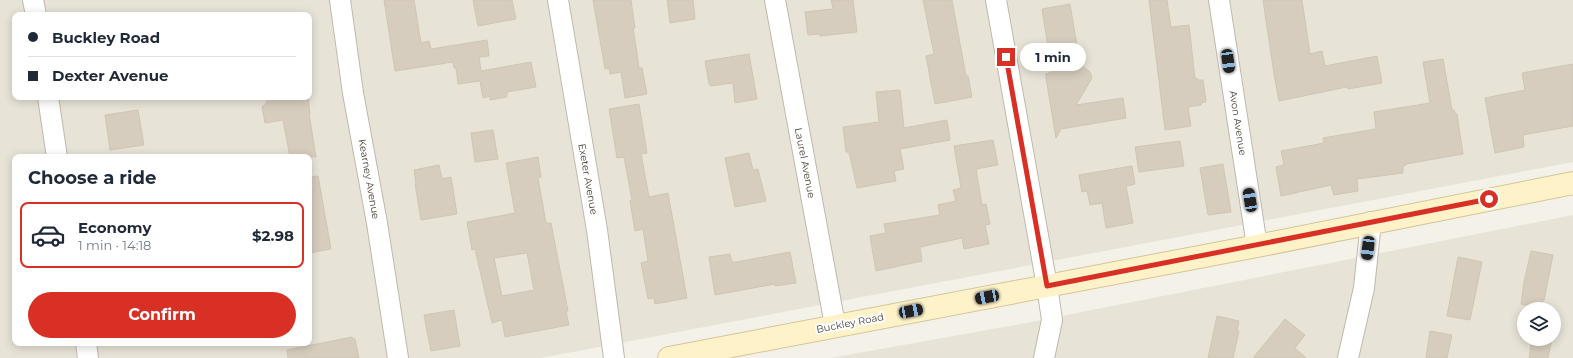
<!DOCTYPE html>
<html lang="en">
<head>
<meta charset="utf-8">
<style>
	:root { --surface:#fff; --page:#f6f6f7; --text:#1f2937; --muted:#747a83; --line:#e0e1e3; --accent:#d93025 }
	body { margin:0; font-family:Montserrat,sans-serif; background:var(--page); color:var(--text); height:100vh; display:flex; flex-direction:column; font-size:15px; white-space:nowrap }
	* { box-sizing:border-box; margin:0 }
	p { font-size:13px; color:var(--muted) }
	.icon { flex:none; width:22px; height:22px; fill:none; stroke:currentColor; stroke-width:2; stroke-linecap:round; stroke-linejoin:round }
	.map { position:relative; flex:1; overflow:hidden }
	.panel { position:absolute; left:12px; top:154px; width:300px; height:192px; display:flex; flex-direction:column; background:var(--surface); border-radius:8px; box-shadow:0 2px 10px #0003 }
	.panel>* { flex:none }
	.banner { position:absolute; left:12px; top:12px; width:300px; height:88px; border-radius:8px; box-shadow:0 2px 10px #0003; display:grid; align-content:center; height:88px; padding:0 16px; background:var(--surface) }
	.controls { position:absolute; left:1517px; top:302px; display:grid; gap:8px }
	.controls a { display:grid; place-items:center; width:44px; height:44px; border-radius:50%; background:var(--surface); box-shadow:0 2px 10px #0003; font-size:20px }
	.end { position:absolute; width:18px; height:18px; margin:-9px; border:5px solid #d93025; background:#fff; box-shadow:0 0 0 2px #fff }
	.from { border-radius:50% }
	.bubble { position:absolute; height:28px; border-radius:14px; background:var(--surface); box-shadow:0 2px 10px #0003; font-size:13px; font-weight:700; line-height:28px; text-align:center }
	.car { position:absolute; width:12px; height:24px; margin:-12px -6px; border-radius:5px; box-shadow:0 0 3px 1px #0007; background:linear-gradient(#222 24%,#8ab4d8 0 40%,#222 0 76%,#8ab4d8 0 86%,#222 0) }
	.banner b { display:flex; align-items:center; gap:14px; height:38px; font-size:15px }
	.banner b+b { border-top:1px solid var(--line) }
	.banner i { width:10px; height:10px; background:var(--text) }
	ul { padding:0; list-style:none }
	li { display:flex; align-items:center; gap:12px; height:66px; margin:0 8px 6px; padding:0 8px; border:2px solid transparent; border-radius:8px }
	li div { flex:1 }
	li b { display:block; font-size:15px }
	li em { font-style:normal; font-weight:700 }
	li.selected { border-color:var(--accent) }
	li>.icon { width:36px; height:36px; stroke-width:1.5 }
	h2 { padding:0 16px; font-size:18px; line-height:48px }
	.button { display:flex; gap:8px; margin-top:auto; padding:8px 16px }
	.button a { flex:1; height:46px; border-radius:24px; background:var(--accent); color:#fff; font-size:16px; font-weight:700; line-height:46px; text-align:center }
	.map>svg:first-child { display:block }
</style>
</head>
<body>
<div class="map">
<svg width="1573" height="358" viewBox="0 0 1573 358">
	<rect width="100%" height="100%" fill="#f4f1e9"/>
	<g fill="#e8e3d7" fill-rule="evenodd">
		<path d="M0,0H1573V162L541,358H0ZM15,15H309V97H15ZM15,157H309V343H15Z"/>
		<path d="M1573,215V358H830L1021,324ZM1524,309H1554V339H1524Z"/>
	</g>
	<g fill="#d6cdbe" stroke="#d1c5b1" fill-rule="evenodd">
		<polygon points="384,0 414,0 421,43 429,41 431,49 487,40 489,56 479,57 481,71 531,62 536,87 507,92 507,97 490,100 490,96 483,98 480,81 458,84 456,68 454,68 453,62 395,71"/>
		<polygon points="473,0 512,0 516,19 478,26"/>
		<polygon points="593,0 631,0 635,28 633,28 636,47 639,68 642,68 647,94 625,98 621,72 610,74 609,68 605,69"/>
		<polygon points="667,0 693,0 695,19 670,23"/>
		<polygon points="831,0 853,0 857,32 820,36 820,34 808,35 805,12 833,9"/>
		<polygon points="923,0 952,0 966,76 968,76 972,97 935,104 926,56 934,54"/>
		<polygon points="1149,0 1167,0 1171,27 1189,25 1195,79 1197,78 1197,80 1203,80 1206,102 1201,103 1201,105 1188,107 1191,126 1165,130"/>
		<polygon points="1263,0 1302,0 1310,54 1322,51 1325,66 1377,56 1382,83 1348,89 1347,87 1279,101 1274,74"/>
		<polygon points="1070,4 1080,64 1090,72 1092,78 1076,105 1123,98 1126,118 1061,129 1056,138 1046,78 1046,74 1052,72 1042,9"/>
		<polygon points="749,54 757,99 735,103 733,83 710,86 710,83 709,84 705,61"/>
		<polygon points="1443,59 1452,110 1454,110 1455,114 1457,114 1463,154 1406,164 1406,165 1403,166 1403,173 1357,179 1358,191 1334,195 1331,185 1281,196 1276,167 1284,165 1281,151 1324,143 1323,138 1376,129 1374,112 1430,103 1423,62"/>
		<polygon points="1573,64 1573,126 1523,135 1524,147 1495,153 1485,98 1525,90 1522,73"/>
		<polygon points="900,90 904,128 947,120 950,140 900,149 904,169 894,171 896,181 857,188 849,152 846,152 843,127 879,122 876,92"/>
		<polygon points="266,97 308,97 310,114 309,114 316,157 290,157 283,120 265,123 262,107 267,102"/>
		<polygon points="639,104 647,153 641,154 649,197 668,193 687,298 655,304 654,298 648,299 641,263 648,261 643,229 635,231 630,201 632,200 624,157 617,158 609,109"/>
		<polygon points="138,110 144,145 110,150 105,115"/>
		<polygon points="493,130 498,159 475,162 471,133"/>
		<polygon points="993,140 998,165 976,169 982,205 986,204 990,224 985,225 989,244 964,249 962,238 920,247 922,261 876,271 870,236 886,233 884,224 940,215 938,205 956,201 953,190 961,188 954,146"/>
		<polygon points="1180,141 1184,166 1139,172 1135,147"/>
		<polygon points="749,153 753,170 758,169 766,201 735,207 725,158"/>
		<path d="M538,157L541,177L538,178L546,223H551L568,311H566L569,325L505,337L502,320L492,323L475,249L472,250L467,222L515,213L506,163ZM527,253L534,290L502,296L494,258Z"/>
		<polygon points="1223,164 1231,212 1208,215 1200,168"/>
		<polygon points="439,165 442,179 451,177 457,214 421,220 415,184 416,184 414,170"/>
		<polygon points="1132,166 1135,184 1126,186 1133,223 1106,228 1102,203 1090,205 1087,191 1082,192 1079,175"/>
		<polygon points="318,176 331,249 309,253 309,177"/>
		<polygon points="1531,251 1553,255 1544,300 1543,300 1541,308 1521,304 1524,282"/>
		<polygon points="790,252 796,283 775,286 775,284 715,295 709,257 730,254 732,262 736,262"/>
		<polygon points="1458,257 1482,262 1470,320 1447,316"/>
		<polygon points="454,310 460,346 431,351 424,315"/>
		<polygon points="1217,316 1239,321 1237,330 1239,331 1233,358 1208,358"/>
		<polygon points="1285,319 1305,335 1295,348 1306,358 1253,358"/>
		<polygon points="1430,331 1452,335 1447,358 1426,358"/>
		<polygon points="352,337 353,339 355,339 359,358 288,358 287,350"/>
		<polygon points="1532,339 1552,339 1548,358 1529,358"/>
	</g>
	<g fill="none" stroke-linecap="round" stroke-linejoin="round">
		<g stroke="#c0b9ab" stroke-width="22">
			<g id="street">
				<polyline points="33,0 36,15"/>
				<polyline points="340,0 353,93 377,223 398,358"/>
				<polyline points="558,0 597,230 614,358"/>
				<polyline points="775,0 835,325"/>
				<polyline points="996,0 1047,286 1052,320 1044,358"/>
				<polyline points="1219,0 1257,246"/>
				<polyline points="48,97 57,157"/>
				<polyline points="86,343 88,358"/>
				<polyline points="1348,358 1364,288 1371,222"/>
			</g>
		</g>
		<g stroke="#d4c699" stroke-width="24">
			<polyline id="secondary" points="669,358 1257,246 1573,183"/>
		</g>
		<use href="#street" stroke="#fff" stroke-width="20"/>
		<use href="#secondary" stroke="#fef2c9" stroke-width="22"/>
	</g>
	<g fill="none" stroke-linecap="round" stroke-linejoin="round">
		<polyline stroke="#d93025" stroke-width="5" points="1006,57 1047,286 1489,199"/>
	</g>
	<g text-anchor="middle" dominant-baseline="central" stroke-width="4" stroke-linejoin="round" paint-order="stroke">
		<g font-size="10" fill="#484237" stroke="#fff">
			<text transform="translate(1238 123) rotate(81)">Avon Avenue</text>
			<text transform="translate(805 163) rotate(79)">Laurel Avenue</text>
			<text transform="translate(369 179) rotate(80)">Kearney Avenue</text>
			<text transform="translate(588 179) rotate(80)">Exeter Avenue</text>
			<text transform="translate(850 323) rotate(-11)">Buckley Road</text>
		</g>
	</g>
</svg>
<div class="controls">
<a><svg class="icon" aria-label="layers" viewBox="0 0 24 24"><path d="M12 4l9 5-9 5-9-5zM3 14l9 5 9-5"/></svg></a>
</div>
<i class="end from" style="left:1489px;top:199px"></i>
<i class="end" style="left:1006px;top:57px"></i>
<div class="bubble" style="left:1020px;top:43px;width:66px">1 min</div>
<i class="car" style="left:1228px;top:61px;rotate:172deg"></i>
<i class="car" style="left:1250px;top:200px;rotate:351deg"></i>
<i class="car" style="left:1368px;top:248px;rotate:187deg"></i>
<i class="car" style="left:987px;top:297px;rotate:259deg"></i>
<i class="car" style="left:911px;top:311px;rotate:79deg"></i>
<div class="banner">
<b><i class="from"></i>Buckley Road</b>
<b><i></i>Dexter Avenue</b>
</div>
<section class="panel">
<h2>Choose a ride</h2>
<ul>
<li class="selected"><svg class="icon" aria-label="car" viewBox="0 0 24 24"><path d="M5 17H2v-5l4-1 3-4h7l3 4 3 1v5h-3M9 17h6M6 11h13"/><circle cx="7" cy="17" r="2"/><circle cx="17" cy="17" r="2"/></svg><div><b>Economy</b><p>1 min · 14:18</p></div><em>$2.98</em></li>
</ul>
<div class="button"><a>Confirm</a></div>
</section>
</div>
</body>
</html>
